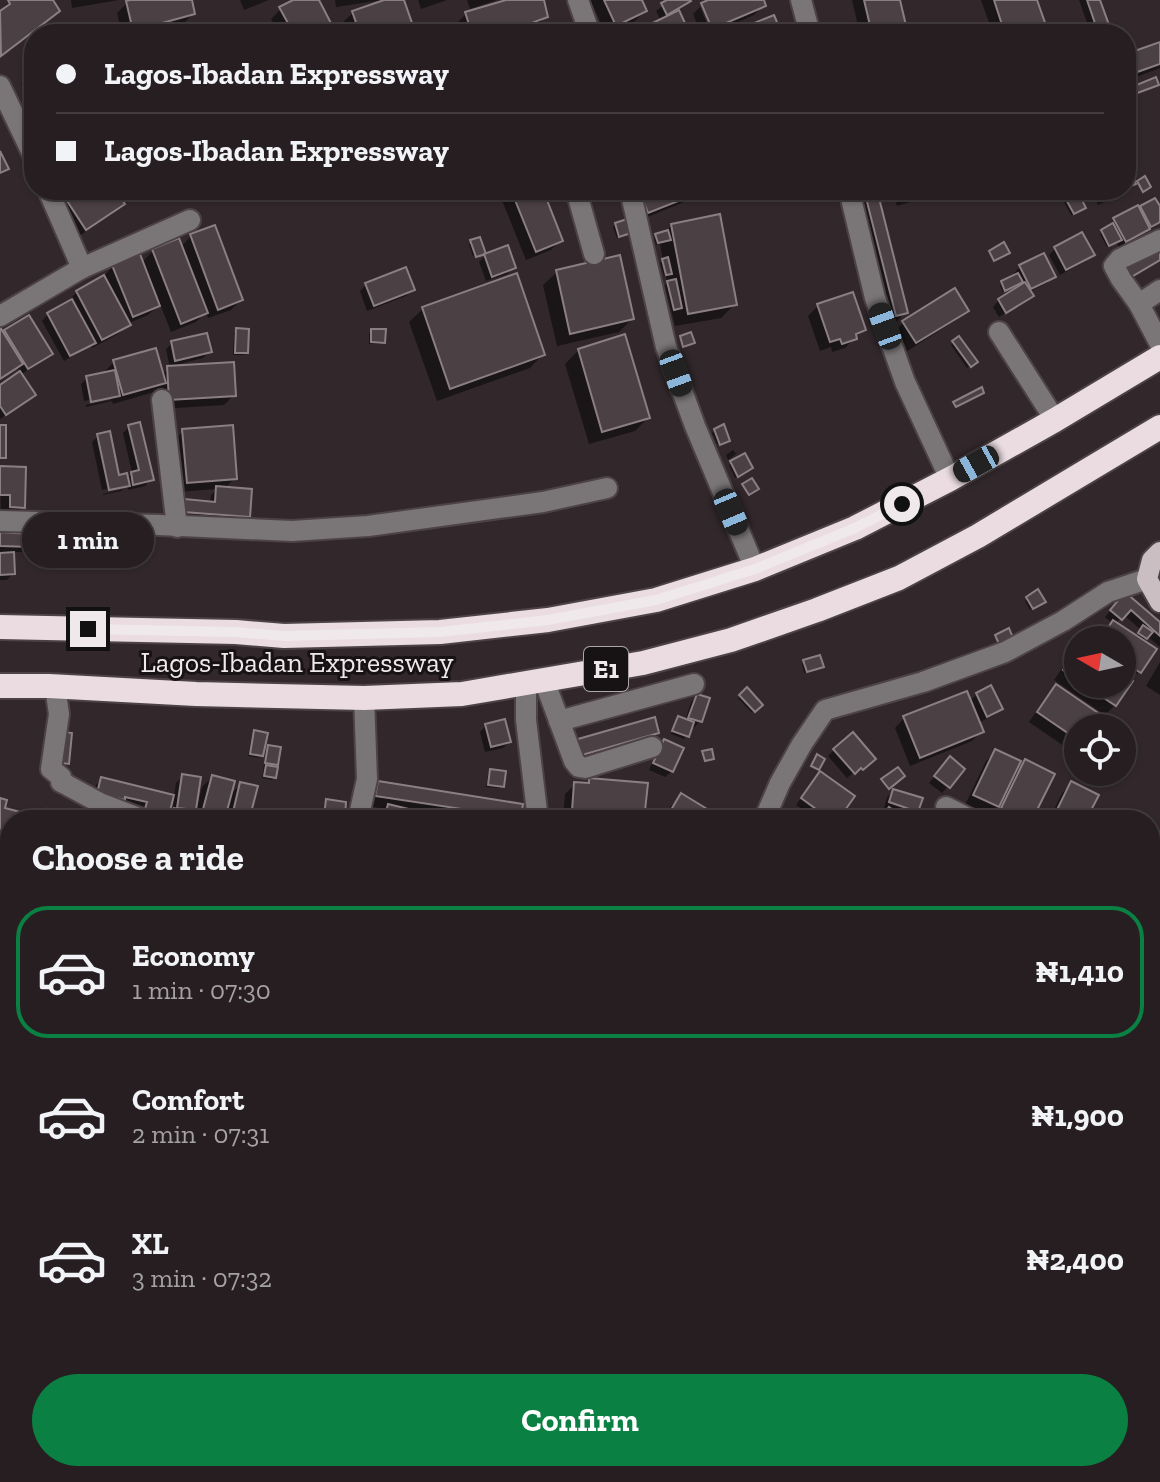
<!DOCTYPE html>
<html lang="en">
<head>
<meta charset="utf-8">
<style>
	:root { --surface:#261e21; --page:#2e272a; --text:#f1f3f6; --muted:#a4a2a5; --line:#423c3f; --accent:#0b8043 }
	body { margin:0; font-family:"Zilla Slab",serif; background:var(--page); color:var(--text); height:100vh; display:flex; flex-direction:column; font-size:30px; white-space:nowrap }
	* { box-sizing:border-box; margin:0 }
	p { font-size:26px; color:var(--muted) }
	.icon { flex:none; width:44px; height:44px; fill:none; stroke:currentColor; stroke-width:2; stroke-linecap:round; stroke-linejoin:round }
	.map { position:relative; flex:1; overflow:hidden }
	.drawer { position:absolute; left:0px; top:810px; width:1160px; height:672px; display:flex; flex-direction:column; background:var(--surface); border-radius:32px 32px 0 0; box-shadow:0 2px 6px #0004,0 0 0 2px var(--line) }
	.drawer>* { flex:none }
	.top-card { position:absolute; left:24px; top:24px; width:1112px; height:176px; border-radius:32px; box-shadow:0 2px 6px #0004,0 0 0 2px var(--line); display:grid; align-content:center; height:176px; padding:0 32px; background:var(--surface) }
	.needle { width:52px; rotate:279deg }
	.fabs { position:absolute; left:1064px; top:626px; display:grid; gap:16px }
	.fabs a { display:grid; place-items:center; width:72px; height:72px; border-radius:50%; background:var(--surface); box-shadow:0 2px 6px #0004,0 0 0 2px var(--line); font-size:40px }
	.end { position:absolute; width:36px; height:36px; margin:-18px; border:10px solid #f0e9ec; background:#111; box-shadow:0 0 0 4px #111 }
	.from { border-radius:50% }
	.bubble { position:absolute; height:56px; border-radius:28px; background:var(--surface); box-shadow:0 2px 6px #0004,0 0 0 2px var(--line); font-size:26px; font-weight:700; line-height:56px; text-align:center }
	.car { position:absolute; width:24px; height:48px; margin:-24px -12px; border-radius:10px; box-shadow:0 0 6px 2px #0007; background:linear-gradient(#222 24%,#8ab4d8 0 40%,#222 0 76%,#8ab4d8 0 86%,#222 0) }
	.top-card b { display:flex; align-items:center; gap:28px; height:76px; font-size:30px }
	.top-card b+b { border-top:2px solid var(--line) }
	.top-card i { width:20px; height:20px; background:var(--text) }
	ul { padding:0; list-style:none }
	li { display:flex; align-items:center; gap:24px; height:132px; margin:0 16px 12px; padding:0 16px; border:4px solid transparent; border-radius:32px }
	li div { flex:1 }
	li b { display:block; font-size:30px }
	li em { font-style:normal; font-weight:700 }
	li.on { border-color:var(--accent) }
	li>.icon { width:72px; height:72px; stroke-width:1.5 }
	h2 { padding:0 32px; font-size:36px; line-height:96px }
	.cta { display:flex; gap:16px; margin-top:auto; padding:16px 32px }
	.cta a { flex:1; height:92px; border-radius:48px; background:var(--accent); color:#fff; font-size:32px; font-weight:700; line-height:92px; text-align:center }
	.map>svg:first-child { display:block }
</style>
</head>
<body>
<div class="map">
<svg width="1160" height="1482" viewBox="0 0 1160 1482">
	<rect width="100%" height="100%" fill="#32282c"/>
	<g fill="#0007" fill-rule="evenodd">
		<polygon points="11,0 50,0 48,20 0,56 0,11"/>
		<polygon points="71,0 119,0 72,8"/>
		<polygon points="138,0 190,0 193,14 183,24 144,34 122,34 117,13 127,3"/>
		<polygon points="240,0 269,0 244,10"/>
		<polygon points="297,0 317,0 332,28 326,34 279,34 271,19 281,9"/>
		<polygon points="335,0 402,0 410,22 400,32 394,34 347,34 343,22 353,13 383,2 383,0 336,7"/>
		<polygon points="418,0 447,0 421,9"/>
		<polygon points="467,0 497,0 470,9"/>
		<polygon points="513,0 542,0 546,17 534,27 536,34 460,34 457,23 466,14"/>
		<polygon points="590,0 640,0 645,11 635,21 606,34"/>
		<polygon points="671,0 688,1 676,10 687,34 634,34 661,21 656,11"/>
		<polygon points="714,0 762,0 764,5 754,15 715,32 705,6 701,6"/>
		<polygon points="852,0 898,0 906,34 860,34"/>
		<polygon points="981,0 1035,0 1047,34 993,34"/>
		<polygon points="1079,0 1098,0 1106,24 1097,34 1106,30 1107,34 1091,34"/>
		<polygon points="700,7 711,33 709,34 701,34 693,14"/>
		<polygon points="1160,44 1160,68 1126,81 1126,56"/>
		<polygon points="34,72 34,101 21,84"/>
		<polygon points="1126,165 1134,184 1124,193 1098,205 1091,190 1126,190"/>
		<polygon points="53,190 113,190 122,204 112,214 76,238"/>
		<polygon points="502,190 541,190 561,240 551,250 526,260 499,193"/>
		<polygon points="659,190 713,190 638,221 642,197"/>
		<polygon points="859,190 875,190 906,312 896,322 886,324"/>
		<polygon points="892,190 938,190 933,195 897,206"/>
		<polygon points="1065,198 1081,210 1071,215 1063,200"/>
		<polygon points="1155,200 1160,210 1160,223 1158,224 1119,247 1116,242 1107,247 1100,234 1102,231 1114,220"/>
		<polygon points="616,224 629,233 617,238 613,227"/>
		<polygon points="672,225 735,304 721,318 675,326 665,286 667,284 666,276 664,276 660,263 663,261 660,244 656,245 654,238 664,233"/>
		<polygon points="191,236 241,300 231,310 208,318 206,312 196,322 171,332 160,304 148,315 129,323 118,334 92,348 90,345 64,361 42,321 48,314 67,302 77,292 104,276 113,266 141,263 153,251 180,248"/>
		<polygon points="471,242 483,252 473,256 469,245"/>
		<polygon points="1055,249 1092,255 1086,261 1060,275 1049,255"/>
		<polygon points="485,256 514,267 507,274 486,281 479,262"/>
		<polygon points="1020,267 1054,276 1047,283 1029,292 1025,301 999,317 993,307 999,300 1026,284 1024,281 1003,292 1000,285 1016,276 1014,273"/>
		<polygon points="557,272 632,319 619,332 557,346 543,285"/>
		<polygon points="515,276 543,354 530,368 437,401 409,322 423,309"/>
		<polygon points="366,285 412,290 406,296 367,311 360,291"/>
		<polygon points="818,306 863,330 845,348 832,352 831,347 820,351 808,316"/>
		<polygon points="966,310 956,320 906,352 894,332 904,322"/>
		<polygon points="237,330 246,352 244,355 233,355 234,333"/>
		<polygon points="0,331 2,334 6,331 50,354 44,360 20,375 27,400 0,419 0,388 21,373 17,367 0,381"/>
		<polygon points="372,331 383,342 380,344 369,344 369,333"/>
		<polygon points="958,338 975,362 967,368 951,345"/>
		<polygon points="172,343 209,352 203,358 171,366 234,395 224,405 160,409 158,388 154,392 113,404 112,401 86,407 85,405 111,400 111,396 84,401 81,384 87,378 105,374 104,372 114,362 162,374 170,368 166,349"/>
		<polygon points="579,350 648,418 635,431 589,444 565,364"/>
		<polygon points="129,427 151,479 145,486 128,490 127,486 121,491 103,495 103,494 123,489 123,485 102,490 92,442 98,436 118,477 126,479 132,473 123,433"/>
		<polygon points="183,431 235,478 224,489 248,516 242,522 178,517 179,507 185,501 210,503 211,495 217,489 177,492 174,441"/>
		<polygon points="715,431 728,440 717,444 712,433"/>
		<polygon points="733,450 736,454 728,460 726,455"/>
		<polygon points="731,463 748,470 735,478 729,465"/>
		<polygon points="0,468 23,507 13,516 1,516"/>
		<polygon points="0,534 29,546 22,552 12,552 13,573 7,580 0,580"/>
		<polygon points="1027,599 1041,604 1030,610 1025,601"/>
		<path d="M1119,600L1160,625V647L1147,636L1142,642L1154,649L1115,705L1105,715L1054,680L1070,657L1078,649V684H1122V640H1099L1112,623L1105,617ZM1124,615L1141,630L1136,637L1115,624Z"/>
		<polygon points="804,662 821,667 819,669 804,673 802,664"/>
		<polygon points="1160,662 1160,695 1146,686"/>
		<polygon points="1056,687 1094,728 1078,728 1078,749 1074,753 1029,722 1047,696"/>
		<polygon points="747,690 760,705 752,713 738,698"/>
		<polygon points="977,694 1000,709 994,715 978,723 981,732 972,741 910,766 895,728 904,718 969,702"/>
		<polygon points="697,696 700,721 694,728 691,726 684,739 671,734 678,718 685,721 691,702"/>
		<polygon points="486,726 509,742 503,748 485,752 480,732"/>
		<polygon points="255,732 261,755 259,758 248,756 252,735"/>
		<polygon points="657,732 647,742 566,765 562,752"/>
		<polygon points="269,747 278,749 274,777 272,780 262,778 266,750"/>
		<polygon points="658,748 672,771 665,777 649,770"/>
		<polygon points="834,750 867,765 856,774 854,772 847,778 828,756"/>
		<polygon points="996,751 1013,775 1026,762 1030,820 997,820 992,818 998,805 987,816 965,805 986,761"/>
		<polygon points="944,765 963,769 942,793 929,783"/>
		<polygon points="490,771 502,786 499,788 486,787 488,774"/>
		<polygon points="183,777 196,802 198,803 202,787 212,777 229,796 241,784 247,820 168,820 172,813 174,800 171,799 166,815 166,812 136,804 135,806 92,799 96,785 102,779 174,797 176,783"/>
		<polygon points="590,780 642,820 563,820 565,794 575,784 586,785"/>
		<polygon points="814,780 835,820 817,820 796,805"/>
		<polygon points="378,783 519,817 517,820 442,820 445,817 419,814 417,820 378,820 379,816 386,809 366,806 368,793"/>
		<polygon points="1072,783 1084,820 1049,820 1062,793"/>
		<polygon points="894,791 917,811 910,817 894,811 888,820 880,820 889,810 884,808 887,797"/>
		<polygon points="681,796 721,820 663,820 671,806"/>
		<polygon points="0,800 3,809 24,820 10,820 10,846 8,847 10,848 10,879 2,887 8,891 0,902"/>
		<polygon points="327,802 343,817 340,820 323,818 324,804"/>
		<polygon points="141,810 166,816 162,820 140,814"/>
		<polygon points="796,814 805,820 790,820"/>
		<polygon points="1154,913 1160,915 1160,987 1150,983 1150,917"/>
		<polygon points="0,971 10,977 10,1003 2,1015 10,1018 10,1030 7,1037 1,1043"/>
		<polygon points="1160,1004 1160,1040 1150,1037 1150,1024 1155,1009"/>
		<polygon points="1150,1042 1160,1044 1160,1124 1154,1123 1157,1113 1150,1111 1150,1100 1154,1086 1157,1083 1150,1081"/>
		<polygon points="10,1235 10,1275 0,1267 0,1248"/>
		<polygon points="1160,1241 1160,1273 1151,1273 1152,1249"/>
		<polygon points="1160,1289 1160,1324 1152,1323 1155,1294"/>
		<polygon points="10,1369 10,1418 0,1414 0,1393"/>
		<polygon points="10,1423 10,1469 0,1461 0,1435"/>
		<polygon points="102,1472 120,1472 114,1482 100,1481 98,1482"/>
		<polygon points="439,1472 458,1472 456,1482 437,1482"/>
		<polygon points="487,1472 551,1472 549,1477 544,1482 527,1482"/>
		<polygon points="711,1472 757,1472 755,1482 706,1482 707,1476"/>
		<polygon points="805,1472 866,1472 858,1482 807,1482 811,1477 804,1475"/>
		<polygon points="884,1472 945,1472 949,1482 881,1482 881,1475"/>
		<polygon points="1004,1472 1044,1472 1043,1482 1000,1482 1001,1475"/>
	</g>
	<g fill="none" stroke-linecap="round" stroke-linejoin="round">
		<g stroke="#001d1b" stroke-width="5">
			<polyline points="1150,1239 1157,1269 1160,1302"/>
			<polyline points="1152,1482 1160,1416"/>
		</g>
	</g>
	<g fill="#4b4044" stroke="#8b7f84" stroke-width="2">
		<polygon points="8,0 53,0 60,11 1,56 0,11 10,4"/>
		<polygon points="130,0 192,0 195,14 133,31 126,1"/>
		<polygon points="293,0 319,0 334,29 324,34 294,34 279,7"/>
		<polygon points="384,0 404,0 412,23 380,34 360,34 352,11"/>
		<polygon points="506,0 544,0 548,17 534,22 538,34 472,34 465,12"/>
		<polygon points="604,0 642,0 647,11 616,26"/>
		<polygon points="667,0 690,0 691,1 667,15 661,3"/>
		<polygon points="708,0 764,0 766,6 712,29 701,3"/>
		<polygon points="864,0 900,0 908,34 872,34"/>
		<polygon points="994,0 1037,0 1049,34 1005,34"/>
		<polygon points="1087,0 1100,0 1109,25 1097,29"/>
		<polygon points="679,10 690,34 630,34"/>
		<polygon points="774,15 782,34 727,34"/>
		<polygon points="193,26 196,34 169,34"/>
		<polygon points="1160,42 1160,64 1126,76 1126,54"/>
		<polygon points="1156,77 1159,85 1132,95 1129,88"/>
		<polygon points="0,151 9,169 0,173"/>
		<polygon points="1126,160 1136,184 1126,188"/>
		<polygon points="1145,176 1151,187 1143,192 1137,181"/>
		<polygon points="60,190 115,190 125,204 86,230"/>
		<polygon points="511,190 543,190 563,241 536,252"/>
		<polygon points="654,190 706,190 648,213 641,195"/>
		<polygon points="864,190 877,190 908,313 896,316"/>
		<polygon points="900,190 939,190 903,201"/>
		<polygon points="1077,190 1086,208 1074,214 1064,196"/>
		<polygon points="1155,198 1160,206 1160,222 1151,227 1140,206"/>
		<polygon points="1138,205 1150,229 1126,242 1113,218"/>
		<polygon points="720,214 737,305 688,314 671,224"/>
		<polygon points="627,219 631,233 619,237 615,223"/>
		<polygon points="1113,223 1122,240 1109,246 1101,230"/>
		<polygon points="215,225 243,300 218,310 190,234"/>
		<polygon points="668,230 671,240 658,243 655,234"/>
		<polygon points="1082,232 1095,255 1066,270 1054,247"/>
		<polygon points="480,237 486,254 476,257 470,240"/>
		<polygon points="179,238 208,313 181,324 152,249"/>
		<polygon points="1004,242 1010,253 994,261 989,251"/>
		<polygon points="1155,244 1160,253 1160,260 1126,280 1118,266"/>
		<polygon points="508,245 516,268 492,277 484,254"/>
		<polygon points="1044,253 1056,277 1031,289 1019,265"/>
		<polygon points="140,254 160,306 133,317 112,265"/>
		<polygon points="620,255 634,319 570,334 556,270"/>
		<polygon points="668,257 672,274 666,275 662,259"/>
		<polygon points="406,267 415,290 374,306 365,283"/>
		<polygon points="517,273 545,355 450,389 422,307"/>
		<polygon points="1018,273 1023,282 1005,291 1001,281"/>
		<polygon points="104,275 131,325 102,340 76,291"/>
		<polygon points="676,279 682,308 674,310 667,281"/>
		<polygon points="1025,282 1034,296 1006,313 998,299"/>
		<polygon points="955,288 969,311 916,343 902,321"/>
		<polygon points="853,292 866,330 856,334 857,339 842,344 840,339 830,342 817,304"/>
		<polygon points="72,299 96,343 70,356 47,313"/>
		<polygon points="29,315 53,354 28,369 4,330"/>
		<polygon points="0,327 23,364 0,379"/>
		<polygon points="236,328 249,329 248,353 235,353"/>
		<polygon points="371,329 386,329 385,343 371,342"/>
		<polygon points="691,332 695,343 683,347 680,336"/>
		<polygon points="207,333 212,352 175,361 171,341"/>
		<polygon points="625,334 650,418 602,432 578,349"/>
		<polygon points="959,336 978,362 971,367 952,341"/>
		<polygon points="156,348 166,383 123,395 113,360"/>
		<polygon points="234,362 236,396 169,400 167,366"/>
		<polygon points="115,370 120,396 91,402 86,376"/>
		<polygon points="20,371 36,395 6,415 0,406 0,385"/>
		<polygon points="982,387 984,393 956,407 953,402"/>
		<polygon points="140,422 154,480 133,485 131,472 139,470 128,425"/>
		<polygon points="724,424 730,441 720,445 714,429"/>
		<rect x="0" y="425" width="6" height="33"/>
		<polygon points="233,425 237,479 187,483 182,429"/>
		<polygon points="110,431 119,475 127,473 130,486 109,490 97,434"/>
		<polygon points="745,453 753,468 738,477 730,461"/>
		<polygon points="0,466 26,467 25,508 10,507 10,495 0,495"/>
		<polygon points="752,478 759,489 749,495 742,484"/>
		<polygon points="216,486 252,489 250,517 183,512 185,499 215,502"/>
		<polygon points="0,532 31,534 31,547 0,546"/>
		<polygon points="14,552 15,574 0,575 0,553"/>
		<polygon points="1038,589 1046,602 1033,609 1026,597"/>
		<polygon points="1125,592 1160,622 1160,636 1131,610 1122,620 1110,610"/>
		<polygon points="1113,620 1157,649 1141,673 1122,661 1122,640 1100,640"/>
		<polygon points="1143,625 1153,632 1147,639 1138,633"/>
		<polygon points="1009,628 1013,638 999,644 995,635"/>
		<polygon points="1078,647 1078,680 1063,670"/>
		<polygon points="820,655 824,667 807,672 803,660"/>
		<polygon points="1122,674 1133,681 1116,706 1083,684 1122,684"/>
		<polygon points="1056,684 1104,717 1096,728 1078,728 1078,740 1037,712"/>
		<polygon points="991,685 1003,709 987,717 976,693"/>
		<polygon points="747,687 763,705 755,712 739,695"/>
		<polygon points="967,691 984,732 920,758 903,716"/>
		<polygon points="697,694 710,698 702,722 688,718"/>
		<polygon points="678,716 694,722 689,737 672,731"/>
		<polygon points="655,717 659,733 575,757 571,741"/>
		<polygon points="505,719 511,742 491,747 485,724"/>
		<polygon points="254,730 268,733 263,756 250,754"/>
		<polygon points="64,732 72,733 69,764 61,763"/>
		<polygon points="853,732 876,759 863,770 861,768 855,774 833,749"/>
		<polygon points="664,739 684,748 673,772 653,763"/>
		<polygon points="268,745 281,747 278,765 265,763"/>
		<polygon points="712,749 714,759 705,761 702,751"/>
		<polygon points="995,749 1021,761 999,807 973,795"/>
		<polygon points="817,754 825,759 819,770 811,766"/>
		<polygon points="950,756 965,769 950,788 934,776"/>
		<polygon points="1025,759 1055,774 1032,820 1025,820 1001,808"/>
		<polygon points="266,765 278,767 276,778 264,776"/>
		<polygon points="898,767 905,776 889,789 881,779"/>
		<polygon points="490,769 506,771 504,787 488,785"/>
		<polygon points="820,771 855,796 838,820 831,820 801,798"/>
		<polygon points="182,774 201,777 196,810 177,808"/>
		<polygon points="212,775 235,781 227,811 233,812 240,782 258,786 249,820 229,820 202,813"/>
		<polygon points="101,777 174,795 169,815 145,809 147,802 125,797 125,800 97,793"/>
		<polygon points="589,778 648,783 644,820 622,820 623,815 572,811 574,782 589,783"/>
		<polygon points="378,781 523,804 521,818 375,796"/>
		<polygon points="1071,781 1099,795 1086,820 1052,820"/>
		<polygon points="893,789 923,798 918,812 889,802"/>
		<polygon points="681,793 725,820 665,820"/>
		<polygon points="0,798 7,800 5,808 28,814 26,820 10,820 10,834 0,831"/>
		<polygon points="326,799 346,802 345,818 324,816"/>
		<polygon points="388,804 421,812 419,820 384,820"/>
		<polygon points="889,807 896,812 891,820 880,820"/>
		<polygon points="174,808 198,815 197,820 171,820"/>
		<polygon points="48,809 78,816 77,820 46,820"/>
		<polygon points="451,809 480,817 479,820 447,820"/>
		<polygon points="258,813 288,820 257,820"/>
		<polygon points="0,841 10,846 10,880 0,875"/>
		<polygon points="1150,844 1160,848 1160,854 1150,877"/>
		<polygon points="1154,911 1160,913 1160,974 1150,971 1150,921"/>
		<polygon points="0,969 10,974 10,1007 7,1013 0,1009"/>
		<polygon points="0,1012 10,1016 9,1038 0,1034"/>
		<polygon points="1150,1040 1160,1042 1160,1072 1150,1070"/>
		<polygon points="1159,1078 1160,1078 1160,1107 1152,1105"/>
		<polygon points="0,1109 10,1116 10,1144 7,1149 1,1145 0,1146"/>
		<polygon points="10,1235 10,1258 0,1250"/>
		<polygon points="0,1281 10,1285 10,1310 0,1334"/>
		<polygon points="10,1379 10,1405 1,1401"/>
		<polygon points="10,1422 10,1451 0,1443 0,1435"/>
		<polygon points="10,1468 10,1472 30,1472 43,1482 0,1482"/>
		<polygon points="52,1472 85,1472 100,1482 49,1482 46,1480"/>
		<polygon points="143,1472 158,1472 153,1482 138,1482"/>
		<polygon points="443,1472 460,1472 458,1482 441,1482"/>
		<polygon points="715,1472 759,1472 757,1482 713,1482"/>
		<polygon points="813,1472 860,1477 859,1482 812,1482"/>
		<polygon points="889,1472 947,1472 947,1474 952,1475 951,1482 888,1482"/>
		<polygon points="1006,1472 1046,1472 1045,1482 1005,1482"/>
		<polygon points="177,1473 202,1482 174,1482"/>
		<polygon points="1071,1474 1116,1477 1115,1482 1071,1482"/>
	</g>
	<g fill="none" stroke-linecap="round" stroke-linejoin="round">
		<g stroke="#4d4347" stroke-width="24">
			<g id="minor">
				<polyline points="578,0 590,34"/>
				<polyline points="801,0 810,34"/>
				<polyline points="0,86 34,157"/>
				<polyline points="48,190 82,268"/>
				<polyline points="576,190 594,254"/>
				<polyline points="630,190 666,347 695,426 755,569"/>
				<polyline points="849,190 875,298 905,382 950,479"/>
				<polyline points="1160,240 1120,259 1114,266 1121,279 1139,304 1160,344"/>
				<polyline points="1139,304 1160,290"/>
				<polyline points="0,316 82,268 190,220"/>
				<polyline points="999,332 1055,420"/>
				<polyline points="162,400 177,527"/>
				<polyline points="0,521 159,525 292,531 368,526 543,502 607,488"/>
				<polyline points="544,680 574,761 579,767 585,768 652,747"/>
				<polyline points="526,683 526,720 538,820"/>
				<polyline points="55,687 59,714 51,769 61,777 61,782 65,784 100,803 144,820"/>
				<polyline points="559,721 694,684"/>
				<polyline points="946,807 972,820"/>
				<polyline points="358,820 367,779 364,698"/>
				<polyline points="764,820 780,783 802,744 825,710 923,682 1005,652 1063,621 1108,592 1147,579"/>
				<polyline points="1150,899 1160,903"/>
				<polyline points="0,928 10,903"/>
				<polyline points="0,1057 10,1063"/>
				<polyline points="1150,1200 1160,1203"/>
				<polyline points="0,1209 10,1195"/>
				<polyline points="251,1472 289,1482"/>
				<polyline points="688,1472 689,1482"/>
				<polyline points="126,1482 131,1472"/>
				<polyline points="338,1482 342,1472"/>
				<polyline points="576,1482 580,1472"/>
			</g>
		</g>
		<g stroke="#4d4347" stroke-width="24">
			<polyline id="major" points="1160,552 1152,560 1147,579 1160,602"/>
		</g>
		<g stroke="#4d4347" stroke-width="28">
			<g id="highway">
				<polyline points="0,627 236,632 284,636 440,632 548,620 656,600 755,569 855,528 950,479 1055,420 1160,357"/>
				<polyline points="0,686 49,686 196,694 364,698 462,694 643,663 731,640 817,610 899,578 978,536 1160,427"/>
			</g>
		</g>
		<use href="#minor" stroke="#7a7577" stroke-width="20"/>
		<use href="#major" stroke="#cabec3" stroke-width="20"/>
		<use href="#highway" stroke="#eadce1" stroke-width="24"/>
	</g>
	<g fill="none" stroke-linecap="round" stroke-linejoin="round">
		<polyline stroke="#f0e9ec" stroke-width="10" points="88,629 236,632 284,636 440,632 548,620 656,600 755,569 855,528 902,504"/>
	</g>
	<g text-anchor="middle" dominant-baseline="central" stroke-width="6" stroke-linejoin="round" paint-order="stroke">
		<rect fill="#171214" stroke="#afa8ab" stroke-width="2" x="584" y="647" width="44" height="44" rx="6"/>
		<g font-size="26" font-weight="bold" fill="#f0e9ec">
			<text x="606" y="669">E1</text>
		</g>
		<g font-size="28" fill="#f0e9ec" stroke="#171214">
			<text x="297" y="662">Lagos-Ibadan Expressway</text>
		</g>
	</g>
</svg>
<div class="fabs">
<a><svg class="needle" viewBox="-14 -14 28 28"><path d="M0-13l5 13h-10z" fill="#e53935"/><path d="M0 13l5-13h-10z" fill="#a4a2a5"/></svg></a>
<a><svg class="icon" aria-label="locate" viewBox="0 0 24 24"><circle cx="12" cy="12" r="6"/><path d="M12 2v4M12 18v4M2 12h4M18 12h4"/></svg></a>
</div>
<i class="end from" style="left:902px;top:504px"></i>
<i class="end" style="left:88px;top:629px"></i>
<div class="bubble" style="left:22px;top:512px;width:132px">1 min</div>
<i class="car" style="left:885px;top:326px;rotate:340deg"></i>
<i class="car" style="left:676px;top:373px;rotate:160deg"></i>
<i class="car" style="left:976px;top:464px;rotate:241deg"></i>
<i class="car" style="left:731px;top:512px;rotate:157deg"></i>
<div class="top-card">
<b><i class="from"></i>Lagos-Ibadan Expressway</b>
<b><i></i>Lagos-Ibadan Expressway</b>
</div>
<section class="drawer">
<h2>Choose a ride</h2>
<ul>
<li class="on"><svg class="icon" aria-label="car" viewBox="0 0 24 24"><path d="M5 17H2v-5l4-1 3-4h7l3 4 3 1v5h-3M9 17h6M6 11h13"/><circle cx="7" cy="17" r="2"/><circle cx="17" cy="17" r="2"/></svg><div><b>Economy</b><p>1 min · 07:30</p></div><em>₦1,410</em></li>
<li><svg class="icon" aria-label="car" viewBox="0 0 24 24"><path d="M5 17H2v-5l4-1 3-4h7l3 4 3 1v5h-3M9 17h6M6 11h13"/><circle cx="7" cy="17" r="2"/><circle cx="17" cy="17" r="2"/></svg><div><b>Comfort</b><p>2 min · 07:31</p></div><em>₦1,900</em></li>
<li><svg class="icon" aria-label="car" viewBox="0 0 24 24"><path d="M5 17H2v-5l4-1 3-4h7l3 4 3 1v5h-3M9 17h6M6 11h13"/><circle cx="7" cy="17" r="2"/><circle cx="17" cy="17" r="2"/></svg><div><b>XL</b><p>3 min · 07:32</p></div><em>₦2,400</em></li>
</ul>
<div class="cta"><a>Confirm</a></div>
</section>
</div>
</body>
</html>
